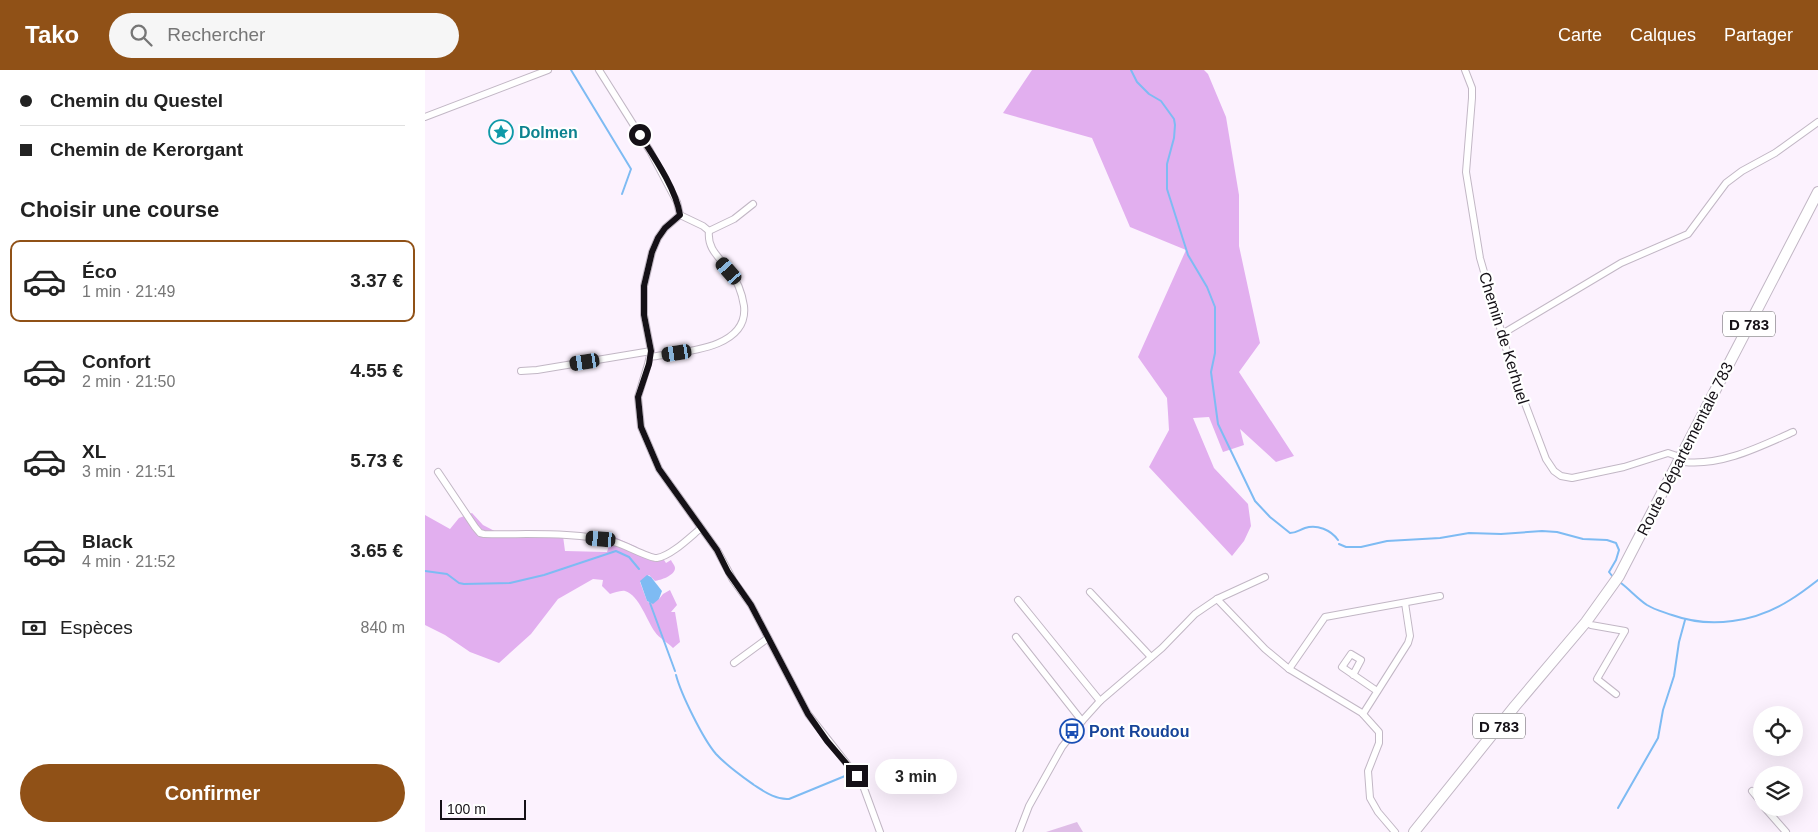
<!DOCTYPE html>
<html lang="fr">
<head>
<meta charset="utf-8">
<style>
	:root { --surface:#fff; --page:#f6f6f6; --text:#222; --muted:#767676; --line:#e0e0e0; --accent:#905117 }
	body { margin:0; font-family:Helvetica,sans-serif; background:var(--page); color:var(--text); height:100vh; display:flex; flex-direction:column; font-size:19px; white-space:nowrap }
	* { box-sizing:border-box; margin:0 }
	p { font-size:16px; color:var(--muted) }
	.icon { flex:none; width:28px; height:28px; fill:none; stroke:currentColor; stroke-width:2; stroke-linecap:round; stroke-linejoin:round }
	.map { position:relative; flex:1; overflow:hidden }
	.drawer { display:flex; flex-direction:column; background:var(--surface); width:425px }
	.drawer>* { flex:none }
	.top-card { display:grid; align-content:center; height:110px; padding:0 20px; background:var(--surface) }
	.buttons { position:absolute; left:1328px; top:636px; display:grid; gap:10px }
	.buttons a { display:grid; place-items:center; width:50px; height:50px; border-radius:50%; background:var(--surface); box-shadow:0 5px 20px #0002; font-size:25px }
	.scale { position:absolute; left:15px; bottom:12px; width:86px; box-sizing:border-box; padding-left:5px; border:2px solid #151117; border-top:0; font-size:14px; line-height:18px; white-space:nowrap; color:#151117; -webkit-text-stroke:4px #fff; paint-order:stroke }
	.end { position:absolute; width:22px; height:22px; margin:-11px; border:6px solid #151117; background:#fff; box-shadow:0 0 0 2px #fff }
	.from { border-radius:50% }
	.bubble { position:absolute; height:35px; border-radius:18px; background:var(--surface); box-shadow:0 5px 20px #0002; font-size:16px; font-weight:700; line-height:35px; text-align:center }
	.car { position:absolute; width:15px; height:30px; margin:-15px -8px; border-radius:6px; box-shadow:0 0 4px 1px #0007; background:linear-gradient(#222 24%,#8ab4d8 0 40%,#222 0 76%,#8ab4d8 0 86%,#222 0) }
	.top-card b { display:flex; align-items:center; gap:18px; height:48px; font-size:19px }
	.top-card b+b { border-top:1px solid var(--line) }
	.top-card i { width:12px; height:12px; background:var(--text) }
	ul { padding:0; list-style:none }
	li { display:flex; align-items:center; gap:15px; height:82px; margin:0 10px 8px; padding:0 10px; border:2px solid transparent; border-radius:10px }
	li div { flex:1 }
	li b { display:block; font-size:19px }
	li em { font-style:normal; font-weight:700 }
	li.selected { border-color:var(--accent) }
	li>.icon { width:45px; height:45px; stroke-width:1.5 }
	h2 { padding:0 20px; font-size:22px; line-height:60px }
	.pay { display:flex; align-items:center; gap:12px; height:55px; padding:0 20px; font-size:19px }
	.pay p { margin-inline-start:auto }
	.button { display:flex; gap:10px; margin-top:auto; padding:10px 20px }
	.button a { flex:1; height:58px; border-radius:30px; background:var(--accent); color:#fff; font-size:20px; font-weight:700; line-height:58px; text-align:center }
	header { display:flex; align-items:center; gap:30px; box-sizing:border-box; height:70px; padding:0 25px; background:var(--accent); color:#fff }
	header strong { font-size:24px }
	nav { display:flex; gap:28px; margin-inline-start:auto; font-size:18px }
	.search { width:350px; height:45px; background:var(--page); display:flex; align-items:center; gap:12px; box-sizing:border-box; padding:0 18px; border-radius:28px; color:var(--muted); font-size:19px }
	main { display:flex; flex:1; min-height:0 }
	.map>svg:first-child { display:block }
</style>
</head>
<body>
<header>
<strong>Tako</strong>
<div class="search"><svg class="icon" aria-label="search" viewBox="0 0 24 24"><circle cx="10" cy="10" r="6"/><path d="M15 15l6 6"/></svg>Rechercher</div>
<nav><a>Carte</a><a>Calques</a><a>Partager</a></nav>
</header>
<main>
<section class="drawer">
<div class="top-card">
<b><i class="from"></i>Chemin du Questel</b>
<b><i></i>Chemin de Kerorgant</b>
</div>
<h2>Choisir une course</h2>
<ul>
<li class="selected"><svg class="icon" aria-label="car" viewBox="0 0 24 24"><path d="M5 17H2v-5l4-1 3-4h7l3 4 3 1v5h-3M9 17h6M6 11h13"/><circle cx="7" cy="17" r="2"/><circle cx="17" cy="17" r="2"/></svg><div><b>Éco</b><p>1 min · 21:49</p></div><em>3.37 €</em></li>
<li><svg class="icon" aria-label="car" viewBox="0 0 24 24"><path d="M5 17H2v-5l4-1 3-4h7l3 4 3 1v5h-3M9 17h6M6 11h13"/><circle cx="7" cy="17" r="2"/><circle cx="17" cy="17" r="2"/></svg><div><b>Confort</b><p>2 min · 21:50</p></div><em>4.55 €</em></li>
<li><svg class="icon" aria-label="car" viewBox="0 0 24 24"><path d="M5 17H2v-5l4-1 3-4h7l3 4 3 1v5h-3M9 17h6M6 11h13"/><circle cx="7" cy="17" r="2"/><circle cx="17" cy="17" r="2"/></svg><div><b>XL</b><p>3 min · 21:51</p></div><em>5.73 €</em></li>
<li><svg class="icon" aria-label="car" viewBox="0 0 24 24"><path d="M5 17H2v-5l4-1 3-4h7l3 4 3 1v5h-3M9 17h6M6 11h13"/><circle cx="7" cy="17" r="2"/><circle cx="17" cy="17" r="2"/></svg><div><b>Black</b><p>4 min · 21:52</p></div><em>3.65 €</em></li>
</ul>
<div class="pay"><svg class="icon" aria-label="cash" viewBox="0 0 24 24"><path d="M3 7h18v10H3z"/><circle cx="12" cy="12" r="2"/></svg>Espèces<p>840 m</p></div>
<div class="button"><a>Confirmer</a></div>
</section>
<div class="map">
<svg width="1393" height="762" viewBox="0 0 1393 762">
	<rect width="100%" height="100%" fill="#fcf2fe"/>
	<polygon fill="#dfbde7" points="652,752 658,762 621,762"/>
	<g fill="#e2afef">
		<polygon points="607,0 779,0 783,4 801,47 814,125 814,176 835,273 814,302 869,386 851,392 815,359 819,375 798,382 784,347 768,348 789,398 823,434 826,456 819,471 807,486 724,397 744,360 743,343 742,328 713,287 761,180 705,157 667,68 578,43"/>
		<path d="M47,443L58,455L83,468L138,466L140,481L182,482L187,466L212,477L214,482L229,490H239L241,493L246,490C247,493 250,495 250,498C250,506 235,510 230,511L224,505L215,512L222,531L225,533L234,529L238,524L245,520L252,535L246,542H250L255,572L248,578C242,572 234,568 230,562C222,551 214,525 200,521C196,520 189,523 185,524L177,516L178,510L168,509L133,529L106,564L74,593L45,582L20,565L0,555V445L25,459L34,448Z"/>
	</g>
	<polygon fill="#7ebbf3" points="222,505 226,507 237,521 234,529 228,534 222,531 215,511"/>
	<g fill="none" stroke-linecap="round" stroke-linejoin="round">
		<g stroke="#7ebbf3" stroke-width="2">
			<polyline points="146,0 206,99 197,124"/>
			<path d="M706,0L712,12L724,24L736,31L749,49L750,55L749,68L742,94V119L763,185L782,217L790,237V283L786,302L793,354L830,431L845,447L865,463C871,463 874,460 880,458C892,454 906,460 913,470"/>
			<polyline points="914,474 921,477 936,477 962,471 1015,468 1044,463 1076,464 1117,461 1132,462 1158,469 1182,470 1191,473 1194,480 1191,490 1184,502 1188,507"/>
			<polyline points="0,501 22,504 34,513 39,514 85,513 119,505 191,481 204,487 214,499"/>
			<path d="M1196,513C1205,520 1213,529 1222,535C1230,540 1239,542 1247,545C1286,559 1330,552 1365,530C1375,524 1384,517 1393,510"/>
			<polyline points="225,533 250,601"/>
			<path d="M251,605C256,624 278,669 291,684C302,696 315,705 329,715C340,722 351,730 364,729L420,706"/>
			<polyline points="1193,738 1233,668 1238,640 1249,606 1254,572 1260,550"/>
		</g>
		<g stroke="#c2b7c5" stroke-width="8">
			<g id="minor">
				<polyline points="174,0 225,81 252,132 255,145 278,156 284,161"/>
				<path d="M1040,0L1047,18V28L1041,102L1055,188L1087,299L1121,389L1129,401L1136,406L1147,408L1199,397L1243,383L1255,387L1259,392C1297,396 1334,377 1368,362"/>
				<polyline points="0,47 123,0"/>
				<polyline points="255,145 240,158 233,168 227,182 219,216 219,245 226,281 223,294 213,327 216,357 234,399 292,480 308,510 326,535 383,644 437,713 455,762"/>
				<polyline points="284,161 309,149 328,134"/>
				<polyline points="1077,264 1196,193 1263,164 1301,113 1317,101 1350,83 1393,52"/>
				<path d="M225,287C255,282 324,280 319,236C317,223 312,210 304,200C294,187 282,179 284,161"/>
				<polyline points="96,301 112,300 226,281"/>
				<path d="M13,402L50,457L55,463L59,464C99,465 151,461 189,472C199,474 225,489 232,488C246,486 265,467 276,458"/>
				<polyline points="665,522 726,587"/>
				<polyline points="792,529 840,579 864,599 937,643 954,662 954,673 943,701 945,728 953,742 970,762"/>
				<polyline points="593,530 675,631"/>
				<polyline points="1161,552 1166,555 1200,561 1172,609 1191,624"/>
				<polyline points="591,567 657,651"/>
				<polyline points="309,593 343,568"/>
				<polyline points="864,599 900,547 1015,526"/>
				<polyline points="928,605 936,590 926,584 917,597 952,621"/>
				<polyline points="938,644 983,573 985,566 980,533"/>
				<polyline points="1327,721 1336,732"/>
				<polyline points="1340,738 1361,762"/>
				<polyline points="594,762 604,736 637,677 657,651 675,631 737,578 770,544 792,529 840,507"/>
			</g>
		</g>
		<g stroke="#c2b7c5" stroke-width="12">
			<polyline id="primary" points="989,762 1090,636 1161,552 1194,506 1393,122"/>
		</g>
		<use href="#minor" stroke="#fff" stroke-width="6"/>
		<use href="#primary" stroke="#fff" stroke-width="10"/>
	</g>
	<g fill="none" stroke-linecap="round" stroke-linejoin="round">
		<path stroke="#151117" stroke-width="6" d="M215,65C229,87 251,119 255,145L240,158L233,168L227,182L219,216V245L226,281L224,294L213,327L216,357L234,399L292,480L303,502L326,535L383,644L402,671L432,706"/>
	</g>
	<defs>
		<g id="sight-ring" transform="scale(1.25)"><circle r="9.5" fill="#fff" stroke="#0f9aa8" stroke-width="1.5"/><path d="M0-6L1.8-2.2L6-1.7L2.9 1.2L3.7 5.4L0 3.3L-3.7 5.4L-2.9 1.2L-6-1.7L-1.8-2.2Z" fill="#0f9aa8"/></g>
		<g id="bus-ring" transform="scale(1.25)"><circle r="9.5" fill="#fff" stroke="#1a4fb4" stroke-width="1.5"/><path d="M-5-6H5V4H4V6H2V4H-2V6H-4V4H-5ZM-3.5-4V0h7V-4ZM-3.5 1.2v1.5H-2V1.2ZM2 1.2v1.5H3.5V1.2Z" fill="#1a4fb4"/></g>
	</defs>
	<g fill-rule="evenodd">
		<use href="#sight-ring" x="76" y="62"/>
		<use href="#bus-ring" x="647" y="661"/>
	</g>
	<g text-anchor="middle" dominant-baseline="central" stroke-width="4.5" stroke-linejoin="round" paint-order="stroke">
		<g fill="#fff" stroke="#5b585d" stroke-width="1">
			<rect x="1298" y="241.5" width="52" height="25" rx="4"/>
			<rect x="1048" y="643.5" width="52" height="25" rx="4"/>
		</g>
		<g font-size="15" font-weight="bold" fill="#151117">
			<text x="1324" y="254">D 783</text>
			<text x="1074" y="656">D 783</text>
		</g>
		<g font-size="16" font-weight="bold" fill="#0d838f" stroke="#fff" text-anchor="start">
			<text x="94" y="62">Dolmen</text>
		</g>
		<g font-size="16" fill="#151117" stroke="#fff">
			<text transform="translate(1079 268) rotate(73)">Chemin de Kerhuel</text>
			<text transform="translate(1260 379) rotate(-63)">Route Départementale 783</text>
		</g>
		<g font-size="16" font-weight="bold" fill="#164399" stroke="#fff" text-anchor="start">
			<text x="664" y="661">Pont Roudou</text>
		</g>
	</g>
</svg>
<div class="buttons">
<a><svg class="icon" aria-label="locate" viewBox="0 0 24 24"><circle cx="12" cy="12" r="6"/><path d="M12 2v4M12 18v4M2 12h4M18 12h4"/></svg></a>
<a><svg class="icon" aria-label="layers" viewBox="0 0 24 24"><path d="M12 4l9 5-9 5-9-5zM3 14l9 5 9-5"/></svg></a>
</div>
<div class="scale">100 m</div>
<i class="end from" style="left:215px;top:65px"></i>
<i class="end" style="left:432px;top:706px"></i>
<div class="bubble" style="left:450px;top:689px;width:82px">3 min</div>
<i class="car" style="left:304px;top:201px;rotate:319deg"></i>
<i class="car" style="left:252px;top:283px;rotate:261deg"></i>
<i class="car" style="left:160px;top:292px;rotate:261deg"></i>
<i class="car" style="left:176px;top:469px;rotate:275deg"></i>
</div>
</main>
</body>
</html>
